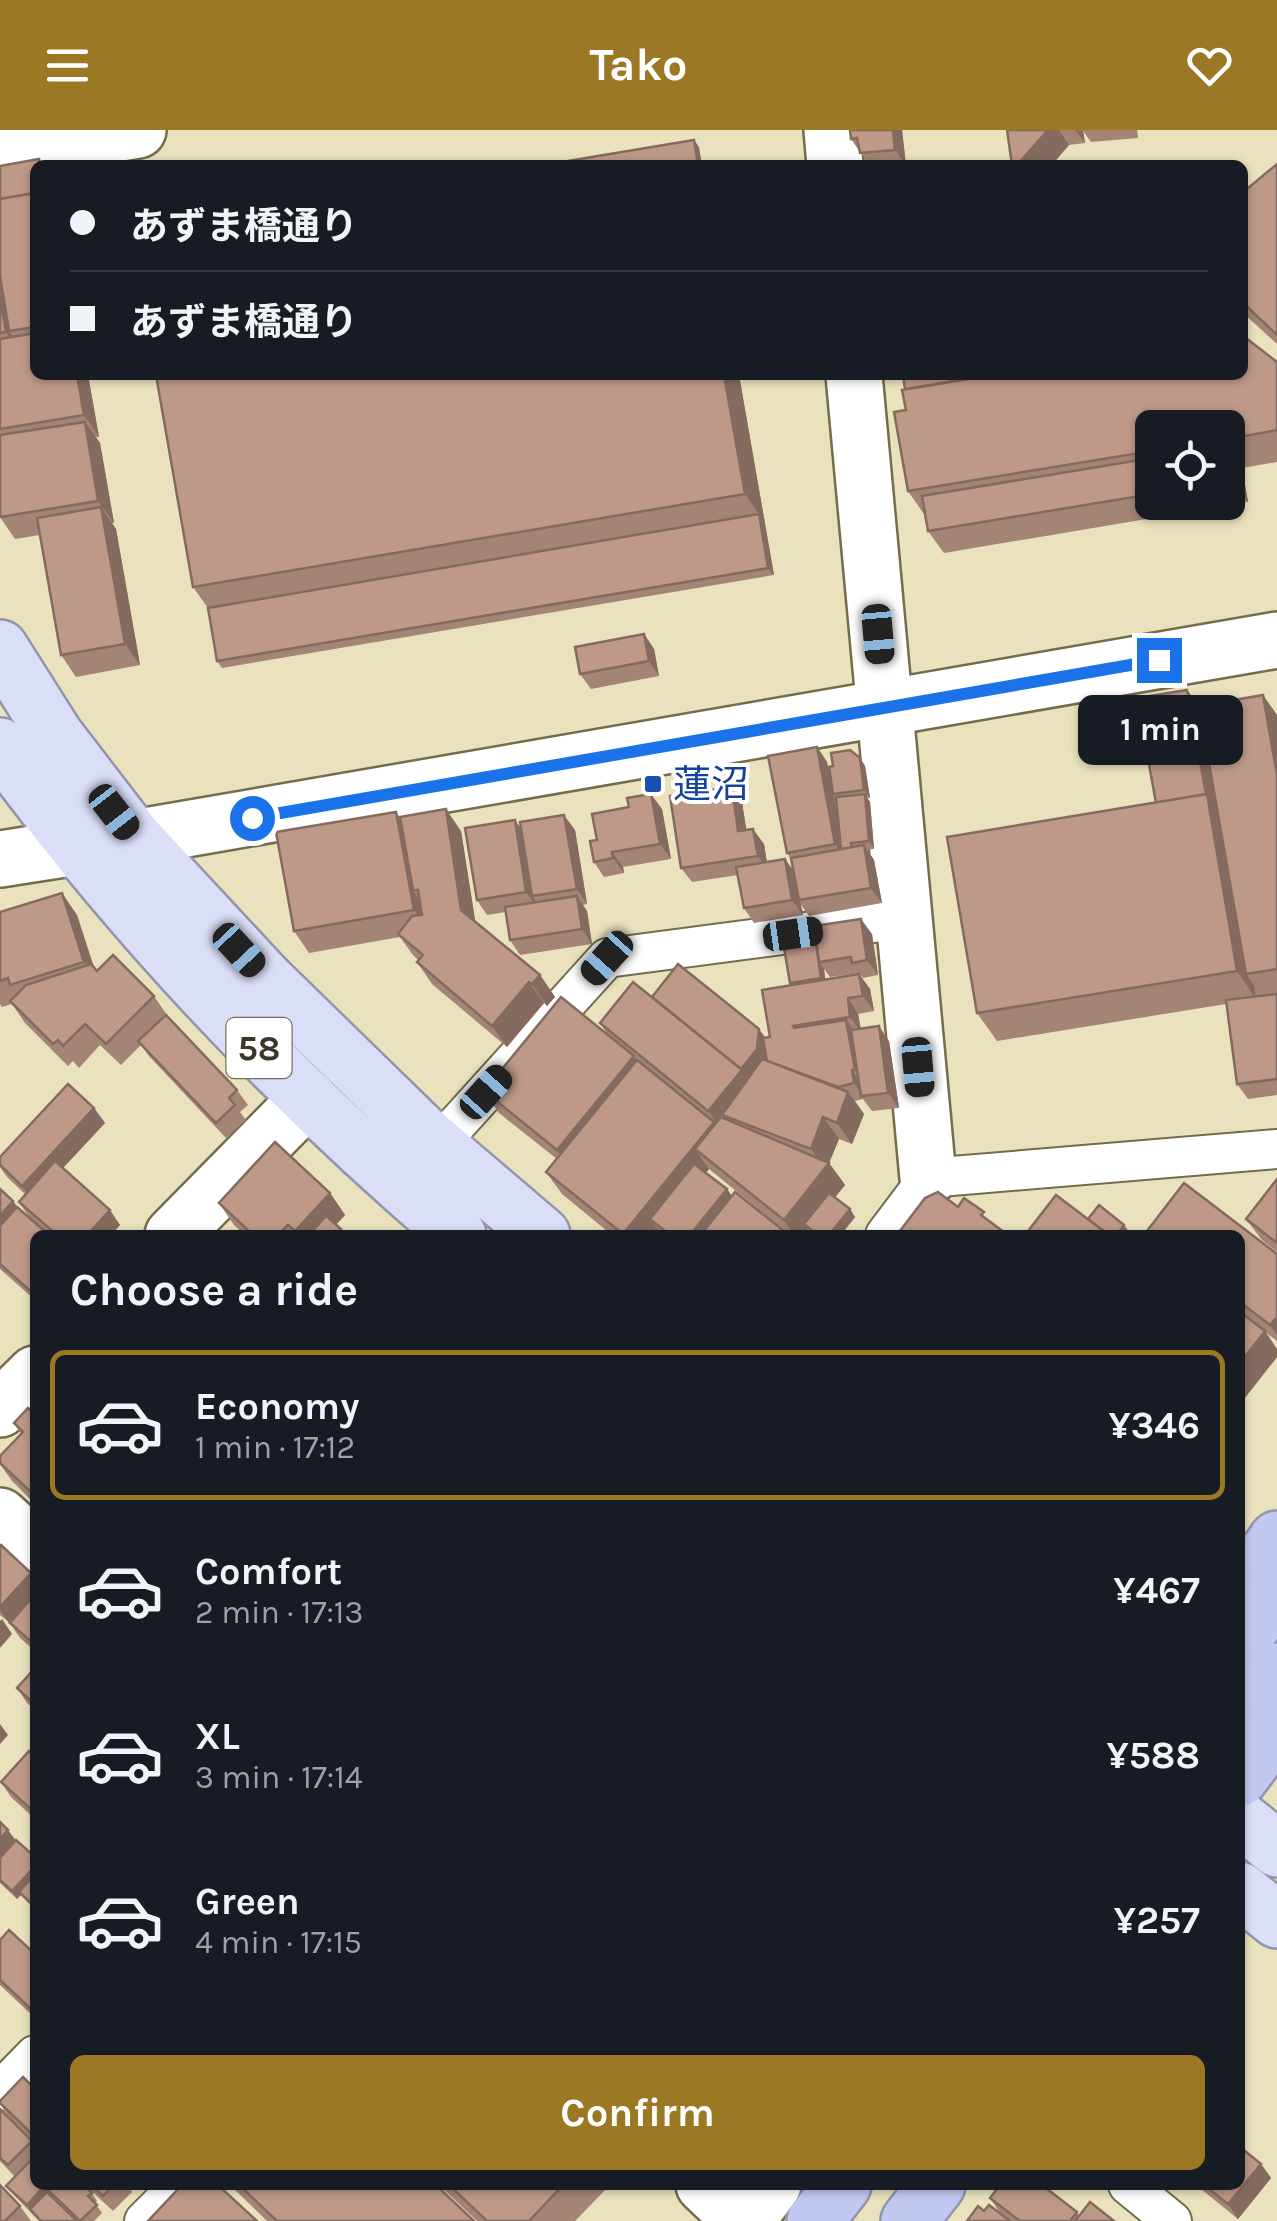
<!DOCTYPE html>
<html lang="en">
<head>
<meta charset="utf-8">
<style>
	:root { --surface:#171b24; --page:#242831; --text:#f1f3f6; --muted:#9ea1a6; --line:#363941; --accent:#9b7823 }
	body { margin:0; font-family:Karla,"Noto Sans JP",sans-serif; background:var(--page); color:var(--text); height:100vh; display:flex; flex-direction:column; font-size:38px; white-space:nowrap }
	* { box-sizing:border-box; margin:0 }
	p { font-size:32px; color:var(--muted) }
	.icon { flex:none; width:55px; height:55px; fill:none; stroke:currentColor; stroke-width:2; stroke-linecap:round; stroke-linejoin:round }
	.map { position:relative; flex:1; overflow:hidden }
	.panel { position:absolute; left:30px; top:1100px; width:1215px; height:960px; display:flex; flex-direction:column; background:var(--surface); border-radius:15px; box-shadow:0 2px 8px #0004 }
	.panel>* { flex:none }
	.top-card { position:absolute; left:30px; top:30px; width:1218px; height:220px; border-radius:15px; box-shadow:0 2px 8px #0004; display:grid; align-content:center; height:220px; padding:0 40px; background:var(--surface) }
	.tools { position:absolute; left:1135px; top:280px; display:grid; gap:20px }
	.tools a { display:grid; place-items:center; width:110px; height:110px; border-radius:15px; background:var(--surface); box-shadow:0 2px 8px #0004; font-size:50px }
	.end { position:absolute; width:45px; height:45px; margin:-22px; border:12px solid #1a73e8; background:#fff; box-shadow:0 0 0 5px #fff }
	.from { border-radius:50% }
	.bubble { position:absolute; height:70px; border-radius:15px; background:var(--surface); box-shadow:0 2px 8px #0004; font-size:32px; font-weight:700; line-height:70px; text-align:center }
	.car { position:absolute; width:30px; height:60px; margin:-30px -15px; border-radius:12px; box-shadow:0 0 8px 2px #0007; background:linear-gradient(#222 24%,#8ab4d8 0 40%,#222 0 76%,#8ab4d8 0 86%,#222 0) }
	.top-card b { display:flex; align-items:center; gap:35px; height:95px; font-size:38px }
	.top-card b+b { border-top:2px solid var(--line) }
	.top-card i { width:25px; height:25px; background:var(--text) }
	ul { padding:0; list-style:none }
	li { display:flex; align-items:center; gap:30px; height:150px; margin:0 20px 15px; padding:0 20px; border:5px solid transparent; border-radius:15px }
	li div { flex:1 }
	li b { display:block; font-size:38px }
	li em { font-style:normal; font-weight:700 }
	li.on { border-color:var(--accent) }
	li>.icon { width:90px; height:90px; stroke-width:1.5 }
	h2 { padding:0 40px; font-size:45px; line-height:120px }
	.cta { display:flex; gap:20px; margin-top:auto; padding:20px 40px }
	.cta a { flex:1; height:115px; border-radius:15px; background:var(--accent); color:#fff; font-size:40px; font-weight:700; line-height:115px; text-align:center }
	header { display:flex; justify-content:space-between; align-items:center; height:130px; padding:0 40px; background:var(--accent); color:#fff; font-size:45px; font-weight:700 }
	.map>svg:first-child { display:block }
</style>
</head>
<body>
<header><svg class="icon" aria-label="menu" viewBox="0 0 24 24"><path d="M4 6h16M4 12h16M4 18h16"/></svg>Tako<svg class="icon" aria-label="heart" viewBox="0 0 24 24"><path d="M12 20l-8-8c-3-5 5-10 8-4 3-6 11-1 8 4z"/></svg></header>
<div class="map">
<svg width="1277" height="2091" viewBox="0 0 1277 2091">
	<rect width="100%" height="100%" fill="#eae2bd"/>
	<g fill="none" stroke-linecap="round" stroke-linejoin="round">
		<g stroke="#746c4b" stroke-width="42">
			<g id="street">
				<polyline points="437,1016 607,828 904,789"/>
				<polyline points="885,1105 928,1048 1277,1019"/>
				<polyline points="0,1961 35,1925"/>
				<polyline points="1128,2055 1172,2091"/>
				<polyline points="144,2091 180,2055"/>
			</g>
		</g>
		<g stroke="#746c4b" stroke-width="60">
			<g id="secondary">
				<polyline points="832,0 835,35"/>
				<polyline points="0,23 138,0"/>
				<polyline points="854,245 928,1048"/>
				<polyline points="0,729 134,708 1277,510"/>
				<polyline points="173,1105 308,968"/>
				<polyline points="0,1279 35,1244"/>
				<polyline points="0,1386 35,1418"/>
				<polyline points="704,2055 742,2091"/>
				<polyline points="746,2091 773,2055"/>
			</g>
		</g>
		<g stroke="#9295ab" stroke-width="60">
			<g id="primary">
				<polyline points="0,518 55,605 134,708 265,849 425,1005 542,1105"/>
				<path d="M0,616C132,796 288,960 458,1105"/>
				<polyline points="1240,1689 1277,1719"/>
				<polyline points="1240,1760 1277,1790"/>
			</g>
		</g>
		<g stroke="#9295ab" stroke-width="60">
			<g id="highway">
				<polyline points="1240,1462 1277,1409"/>
				<polyline points="1240,1513 1277,1462"/>
				<polyline points="1240,1590 1277,1541"/>
				<polyline points="1240,1648 1277,1598"/>
				<polyline points="815,2091 843,2055"/>
				<polyline points="909,2091 937,2055"/>
			</g>
		</g>
		<use href="#street" stroke="#fff" stroke-width="38"/>
		<use href="#secondary" stroke="#fff" stroke-width="55"/>
		<use href="#primary" stroke="#dadef7" stroke-width="55"/>
		<use href="#highway" stroke="#c1c8f1" stroke-width="55"/>
	</g>
	<g fill="#a38475" fill-rule="evenodd">
		<polygon points="850,0 902,0 906,35 869,35 851,9"/>
		<polygon points="1007,0 1137,0 1138,8 1091,12 1083,1 1085,13 1069,15"/>
		<polygon points="1277,34 1277,214 1242,182 1242,63"/>
		<polygon points="35,35 35,245 88,245 99,307 96,307 100,313 114,393 112,393 116,399 140,535 76,547 61,525 40,405 15,409 0,387 0,36"/>
		<path d="M1277,232V332L1242,338L1248,372L944,423L928,401L926,387L908,361ZM1152,298H1228V372H1152Z"/>
		<polygon points="739,245 774,445 222,538 217,531 208,478 193,457"/>
		<polygon points="644,504 654,519 659,546 591,559 580,544"/>
		<polygon points="1187,560 1198,575 1216,677 1277,585 1277,965 1248,969 1237,954 1226,874 997,911 977,883 1156,672"/>
		<polygon points="817,617 827,632 832,658 860,628 865,636 870,668 867,668 870,672 874,719 867,720 874,730 882,773 809,786 800,773 803,785 754,793 744,778 738,745 692,752 681,738 732,657 742,672 746,700 764,714 767,732 785,729 794,741 791,729 787,723"/>
		<polygon points="662,679 671,729 623,737 624,743 604,747 594,732 597,710"/>
		<polygon points="401,688 461,701 475,791 540,845 555,867 547,876 544,873 507,917 432,854 417,832 418,830 413,825 400,807 309,823 294,801"/>
		<polygon points="515,690 521,699 575,700 587,774 583,775 587,781 592,814 520,825 510,810 506,782 487,785 477,770"/>
		<polygon points="0,782 77,785 94,837 97,841 154,866 169,888 237,960 248,975 240,982 246,990 226,1008 149,926 141,915 121,935 100,915 79,938 73,931 68,936 25,893 12,874 2,877 0,874"/>
		<polygon points="872,804 878,845 863,848 859,843 830,847 824,839 825,849 859,844 870,859 874,881 858,884 861,899 889,911 899,978 872,981 863,969 855,971 864,984 852,1014 839,1009 829,1033 845,1055 835,1067 850,1079 855,1087 841,1105 813,1105 808,1100 805,1105 790,1105 709,1039 706,1043 727,1059 732,1066 789,1105 662,1105 659,1101 655,1105 612,1105 562,1064 546,1042 557,1029 499,983 484,961 608,905 600,893 652,867 765,907 770,907 791,855 783,812"/>
		<polygon points="94,978 105,993 63,1038 120,1095 111,1105 50,1105 29,1087 19,1072 25,1064 7,1047 0,1037 0,1027"/>
		<polygon points="1277,1049 1277,1122 1262,1110 1246,1089"/>
		<polygon points="1184,1053 1277,1124 1277,1211 1265,1202 1277,1219 1277,1227 1244,1269 1240,1266 1240,1105 1150,1105 1147,1101"/>
		<polygon points="0,1059 13,1071 35,1105 35,1170 0,1139"/>
		<polygon points="330,1063 345,1085 336,1095 345,1105 245,1105 234,1095 219,1073"/>
		<polygon points="35,1285 35,1374 12,1351 0,1334 0,1326 21,1304 14,1293"/>
		<polygon points="0,1416 31,1443 35,1449 35,1521 20,1508 10,1493 0,1485"/>
		<polygon points="35,1538 35,1580 27,1573 17,1558"/>
		<polygon points="35,1627 35,1689 11,1667 1,1652"/>
		<polygon points="0,1692 16,1711 35,1727 35,1780 21,1765 17,1769 0,1753"/>
		<polygon points="0,1810 35,1824 35,1888 0,1855"/>
		<polygon points="35,1959 35,2012 9,1987 0,1974"/>
		<polygon points="0,1979 35,2014 35,2055 92,2063 97,2071 95,2073 102,2083 94,2091 78,2091 50,2063 50,2064 77,2091 39,2091 12,2063 6,2056 15,2047 0,2031"/>
		<polygon points="1261,2034 1271,2048 1238,2089 1196,2055 1240,2055"/>
		<polygon points="85,2055 128,2055 132,2062 113,2081"/>
		<polygon points="230,2055 436,2055 474,2091 267,2091"/>
		<polygon points="439,2055 610,2055 575,2091 477,2091"/>
		<polygon points="990,2068 1077,2082 1079,2086 1114,2091 1011,2091 1000,2083"/>
		<polygon points="20,2076 31,2091 0,2091"/>
	</g>
	<g fill="#856b5f">
		<polygon points="893,0 902,0 906,35 895,20"/>
		<polygon points="1048,0 1059,0 1069,15 1052,35 1017,35"/>
		<polygon points="1075,0 1083,1 1085,13"/>
		<polygon points="694,10 699,17 702,35 698,35"/>
		<polygon points="0,97 9,201 19,216 21,224 6,202 0,168"/>
		<polygon points="77,245 88,245 99,307 84,285"/>
		<polygon points="724,245 739,245 774,445 768,438 759,384 745,364"/>
		<polygon points="85,292 100,313 114,393 98,371"/>
		<polygon points="1228,317 1242,338 1248,372 1233,351"/>
		<polygon points="101,377 116,399 140,535 125,514"/>
		<polygon points="644,504 654,519 659,546 649,531"/>
		<polygon points="1187,560 1198,575 1246,844 1254,856 1256,869 1237,841"/>
		<polygon points="1263,565 1277,585 1277,645"/>
		<polygon points="817,617 827,632 846,730 835,714"/>
		<polygon points="860,628 865,636 870,668 864,660"/>
		<polygon points="732,657 742,672 749,716 738,701"/>
		<polygon points="651,664 662,679 671,729 660,714"/>
		<polygon points="865,664 870,672 874,719 869,711"/>
		<polygon points="446,679 461,701 477,802 461,780"/>
		<polygon points="396,682 411,704 418,760 413,760 424,777 429,802 414,780"/>
		<polygon points="564,685 575,700 587,774 577,759"/>
		<polygon points="515,690 525,705 532,766 536,771 537,777 526,762"/>
		<polygon points="753,699 764,714 768,741 758,726"/>
		<polygon points="864,715 874,730 882,773 871,758"/>
		<polygon points="612,722 623,737 624,743 613,728"/>
		<polygon points="785,729 795,744 803,785 792,770"/>
		<polygon points="62,763 77,785 99,854 84,832"/>
		<polygon points="577,766 587,781 592,814 582,799"/>
		<polygon points="861,789 872,804 878,845 867,830"/>
		<polygon points="819,832 824,839 826,856 821,848"/>
		<polygon points="859,844 870,859 874,881 863,866"/>
		<polygon points="540,845 555,867 547,876 532,854"/>
		<polygon points="529,852 544,873 507,917 492,896"/>
		<polygon points="848,868 858,884 861,902 850,887"/>
		<polygon points="846,890 857,905 866,955 855,940"/>
		<polygon points="879,896 889,911 899,978 888,963"/>
		<polygon points="759,899 770,914 768,934 722,985 730,996 724,1003 708,981"/>
		<polygon points="634,926 649,948 572,1042 557,1020"/>
		<polygon points="852,940 862,955 865,968 854,953"/>
		<polygon points="848,962 864,984 852,1014 837,993"/>
		<polygon points="94,978 105,993 32,1071 22,1056"/>
		<polygon points="823,987 839,1009 829,1033 845,1055 810,1099 804,1094 808,1100 805,1105 794,1105 784,1090 825,1039 811,1019"/>
		<polygon points="714,992 729,1014 695,1019 709,1039 661,1098 650,1089 659,1101 655,1105 623,1105"/>
		<polygon points="727,1059 737,1074 703,1102 705,1105 690,1105"/>
		<polygon points="330,1063 345,1085 326,1105 297,1105 295,1101"/>
		<polygon points="13,1071 24,1086 0,1112 0,1086"/>
		<polygon points="850,1079 855,1087 841,1105 829,1105"/>
		<polygon points="110,1080 120,1095 111,1105 87,1105"/>
		<polygon points="1124,1095 1130,1103 1128,1105 1117,1105"/>
		<polygon points="1277,1187 1277,1205 1270,1195"/>
		<polygon points="1265,1201 1277,1219 1277,1227 1244,1269 1240,1263 1240,1233"/>
		<polygon points="31,1443 35,1449 35,1465 9,1493 0,1480 0,1477"/>
		<polygon points="2,1489 12,1504 0,1518 0,1491"/>
		<polygon points="0,1594 8,1605 0,1614"/>
		<polygon points="8,1700 19,1715 0,1735 0,1709"/>
		<polygon points="35,1736 35,1749 17,1769 12,1761"/>
		<polygon points="1261,2034 1271,2048 1238,2089 1228,2074"/>
		<polygon points="45,2055 58,2055 47,2059 50,2063 32,2082 27,2075"/>
	</g>
	<g fill="#be9988" stroke="#856b5f" stroke-width="2.5">
		<polygon points="850,0 893,0 895,20 860,23 857,8 851,9"/>
		<polygon points="1007,0 1048,0 1017,35 1012,35"/>
		<polygon points="694,10 698,35 544,35"/>
		<polygon points="39,29 40,35 35,35 35,63 0,69 0,36"/>
		<polygon points="1277,34 1277,205 1242,172 1242,63"/>
		<polygon points="35,63 35,197 9,201 0,146 0,69"/>
		<polygon points="0,168 6,202 0,203"/>
		<polygon points="35,203 35,245 77,245 84,285 0,299 0,209"/>
		<polygon points="1242,205 1277,232 1277,300 1228,309 1228,298 1152,298 1152,321 908,361 894,282 906,280 902,260 991,245 1242,245"/>
		<polygon points="156,245 724,245 745,364 193,457"/>
		<polygon points="903,245 991,245 905,259"/>
		<polygon points="85,292 98,371 0,387 0,305"/>
		<polygon points="1228,321 1233,351 1228,352"/>
		<polygon points="1152,328 1152,364 928,401 922,366"/>
		<polygon points="101,377 125,514 61,525 37,388"/>
		<polygon points="759,384 768,438 217,531 208,478"/>
		<polygon points="644,504 649,531 580,544 575,517"/>
		<polygon points="1187,560 1206,664 1156,673 1137,568"/>
		<polygon points="1263,565 1277,645 1277,839 1246,844 1199,576"/>
		<polygon points="817,617 835,714 787,723 768,626"/>
		<polygon points="850,620 860,628 864,660 833,664 829,637 833,636 831,623"/>
		<polygon points="732,657 738,701 753,699 758,726 681,738 670,666"/>
		<polygon points="651,664 660,714 612,722 613,728 594,732 590,711 597,710 592,684 629,677 627,668"/>
		<polygon points="865,664 869,711 851,713 852,718 841,719 836,667"/>
		<polygon points="1207,664 1237,841 977,883 947,707"/>
		<polygon points="446,679 461,780 540,845 532,854 529,852 492,896 417,832 423,825 398,804 412,786 422,785 418,760 413,760 400,687"/>
		<polygon points="396,682 414,780 294,801 276,702"/>
		<polygon points="564,685 577,759 532,766 520,692"/>
		<polygon points="515,690 526,762 477,770 465,698"/>
		<polygon points="864,715 871,758 799,770 791,728"/>
		<polygon points="785,729 792,770 744,778 736,737"/>
		<polygon points="62,763 84,832 10,855 8,848 0,851 0,782"/>
		<polygon points="577,766 582,799 510,810 505,777"/>
		<polygon points="861,789 867,830 852,833 851,827 819,832 814,796"/>
		<polygon points="815,807 821,848 790,853 783,812"/>
		<polygon points="113,825 154,866 106,914 85,894 63,916 58,910 53,914 10,871 26,855 91,834 97,841"/>
		<polygon points="678,834 759,899 757,919 741,939 652,867"/>
		<polygon points="859,844 863,866 848,868 850,887 793,896 794,898 846,890 855,940 852,940 854,953 838,957 767,931 763,908 770,907 762,860"/>
		<polygon points="633,852 742,940 708,981 600,893"/>
		<polygon points="1277,864 1277,949 1237,954 1226,870"/>
		<polygon points="561,867 634,926 557,1020 484,961"/>
		<polygon points="166,885 237,960 229,968 235,975 216,993 138,911"/>
		<polygon points="879,896 888,963 861,966 851,900"/>
		<polygon points="762,929 848,962 837,993 823,987 811,1019 722,985"/>
		<polygon points="637,930 714,992 623,1104 546,1042"/>
		<polygon points="68,954 94,978 22,1056 0,1035 0,1027"/>
		<polygon points="721,987 829,1033 784,1090 695,1019"/>
		<polygon points="275,1012 330,1063 295,1101 288,1095 281,1102 284,1105 253,1105 219,1073"/>
		<polygon points="55,1031 110,1080 87,1105 57,1105 19,1072"/>
		<polygon points="694,1034 727,1059 690,1105 670,1105 650,1089"/>
		<polygon points="1277,1049 1277,1113 1246,1089"/>
		<polygon points="1184,1053 1277,1124 1277,1187 1270,1195 1240,1172 1240,1105 1153,1105 1147,1101"/>
		<polygon points="0,1059 13,1071 0,1086"/>
		<polygon points="735,1062 789,1105 707,1105 703,1102"/>
		<polygon points="938,1062 958,1077 964,1068 984,1082 981,1085 1008,1105 897,1105 925,1068"/>
		<polygon points="829,1063 850,1079 829,1105 818,1105 804,1094"/>
		<polygon points="1056,1065 1109,1105 1025,1105"/>
		<polygon points="1099,1075 1124,1095 1117,1105 1109,1105 1088,1089"/>
		<polygon points="17,1077 49,1105 35,1105 35,1165 0,1134 0,1096"/>
		<polygon points="326,1086 341,1099 336,1104 338,1105 309,1105"/>
		<polygon points="1240,1182 1265,1201 1240,1233"/>
		<polygon points="28,1278 35,1285 35,1366 0,1333 0,1326 23,1302 14,1293"/>
		<polygon points="1,1415 31,1443 0,1477 0,1416"/>
		<polygon points="35,1464 35,1515 10,1493"/>
		<polygon points="35,1538 35,1575 17,1558"/>
		<polygon points="29,1621 35,1627 35,1683 1,1652"/>
		<polygon points="0,1692 8,1700 0,1709"/>
		<polygon points="16,1710 35,1727 35,1736 12,1761 0,1750 0,1728"/>
		<polygon points="35,1744 35,1777 19,1762"/>
		<polygon points="9,1800 35,1824 35,1879 33,1881 0,1850 0,1810"/>
		<polygon points="23,1947 35,1959 35,2007 0,1973 0,1971"/>
		<polygon points="0,1979 32,2011 8,2035 0,2028"/>
		<polygon points="1240,2017 1261,2034 1228,2074 1204,2055 1240,2055"/>
		<polygon points="35,2026 35,2055 45,2055 27,2075 6,2056"/>
		<polygon points="0,2055 20,2076 5,2091 0,2091"/>
		<polygon points="51,2055 83,2055 92,2063 88,2066 97,2075 80,2091 47,2059"/>
		<polygon points="91,2055 113,2055 103,2066"/>
		<polygon points="182,2055 218,2055 257,2091 148,2091"/>
		<polygon points="239,2055 436,2055 474,2091 277,2091"/>
		<polygon points="449,2055 563,2055 529,2091 487,2091"/>
		<polygon points="1000,2055 1042,2055 1077,2082 1070,2091 1020,2091 990,2068"/>
		<polygon points="47,2062 76,2090 76,2091 41,2091 30,2079"/>
		<polygon points="1090,2072 1114,2091 1075,2091"/>
		<polygon points="989,2075 1010,2091 967,2091 978,2076 984,2081"/>
	</g>
	<g fill="none" stroke-linecap="round" stroke-linejoin="round">
		<polyline stroke="#1a73e8" stroke-width="12" points="252,688 1159,530"/>
	</g>
	<rect fill="#1a4fb4" stroke="#fff" stroke-width="4" x="643" y="644" width="20" height="20" rx="5"/>
	<g text-anchor="middle" dominant-baseline="central" stroke-width="8" stroke-linejoin="round" paint-order="stroke">
		<rect fill="#fff" stroke="#757368" stroke-width="2.5" x="226.5" y="888" width="65" height="60" rx="8"/>
		<g font-size="35" font-weight="bold" fill="#3a3728">
			<text x="259" y="918">58</text>
		</g>
		<g font-size="38" fill="#164399" stroke="#fff" text-anchor="start">
			<text x="673" y="654">蓮沼</text>
		</g>
	</g>
</svg>
<div class="tools">
<a><svg class="icon" aria-label="locate" viewBox="0 0 24 24"><circle cx="12" cy="12" r="6"/><path d="M12 2v4M12 18v4M2 12h4M18 12h4"/></svg></a>
</div>
<i class="end from" style="left:252px;top:688px"></i>
<i class="end" style="left:1159px;top:530px"></i>
<div class="bubble" style="left:1078px;top:565px;width:165px">1 min</div>
<i class="car" style="left:878px;top:504px;rotate:175deg"></i>
<i class="car" style="left:114px;top:682px;rotate:142deg"></i>
<i class="car" style="left:793px;top:804px;rotate:82deg"></i>
<i class="car" style="left:239px;top:820px;rotate:137deg"></i>
<i class="car" style="left:607px;top:828px;rotate:222deg"></i>
<i class="car" style="left:918px;top:937px;rotate:175deg"></i>
<i class="car" style="left:486px;top:962px;rotate:42deg"></i>
<div class="top-card">
<b><i class="from"></i>あずま橋通り</b>
<b><i></i>あずま橋通り</b>
</div>
<section class="panel">
<h2>Choose a ride</h2>
<ul>
<li class="on"><svg class="icon" aria-label="car" viewBox="0 0 24 24"><path d="M5 17H2v-5l4-1 3-4h7l3 4 3 1v5h-3M9 17h6M6 11h13"/><circle cx="7" cy="17" r="2"/><circle cx="17" cy="17" r="2"/></svg><div><b>Economy</b><p>1 min · 17:12</p></div><em>¥346</em></li>
<li><svg class="icon" aria-label="car" viewBox="0 0 24 24"><path d="M5 17H2v-5l4-1 3-4h7l3 4 3 1v5h-3M9 17h6M6 11h13"/><circle cx="7" cy="17" r="2"/><circle cx="17" cy="17" r="2"/></svg><div><b>Comfort</b><p>2 min · 17:13</p></div><em>¥467</em></li>
<li><svg class="icon" aria-label="car" viewBox="0 0 24 24"><path d="M5 17H2v-5l4-1 3-4h7l3 4 3 1v5h-3M9 17h6M6 11h13"/><circle cx="7" cy="17" r="2"/><circle cx="17" cy="17" r="2"/></svg><div><b>XL</b><p>3 min · 17:14</p></div><em>¥588</em></li>
<li><svg class="icon" aria-label="car" viewBox="0 0 24 24"><path d="M5 17H2v-5l4-1 3-4h7l3 4 3 1v5h-3M9 17h6M6 11h13"/><circle cx="7" cy="17" r="2"/><circle cx="17" cy="17" r="2"/></svg><div><b>Green</b><p>4 min · 17:15</p></div><em>¥257</em></li>
</ul>
<div class="cta"><a>Confirm</a></div>
</section>
</div>
</body>
</html>
